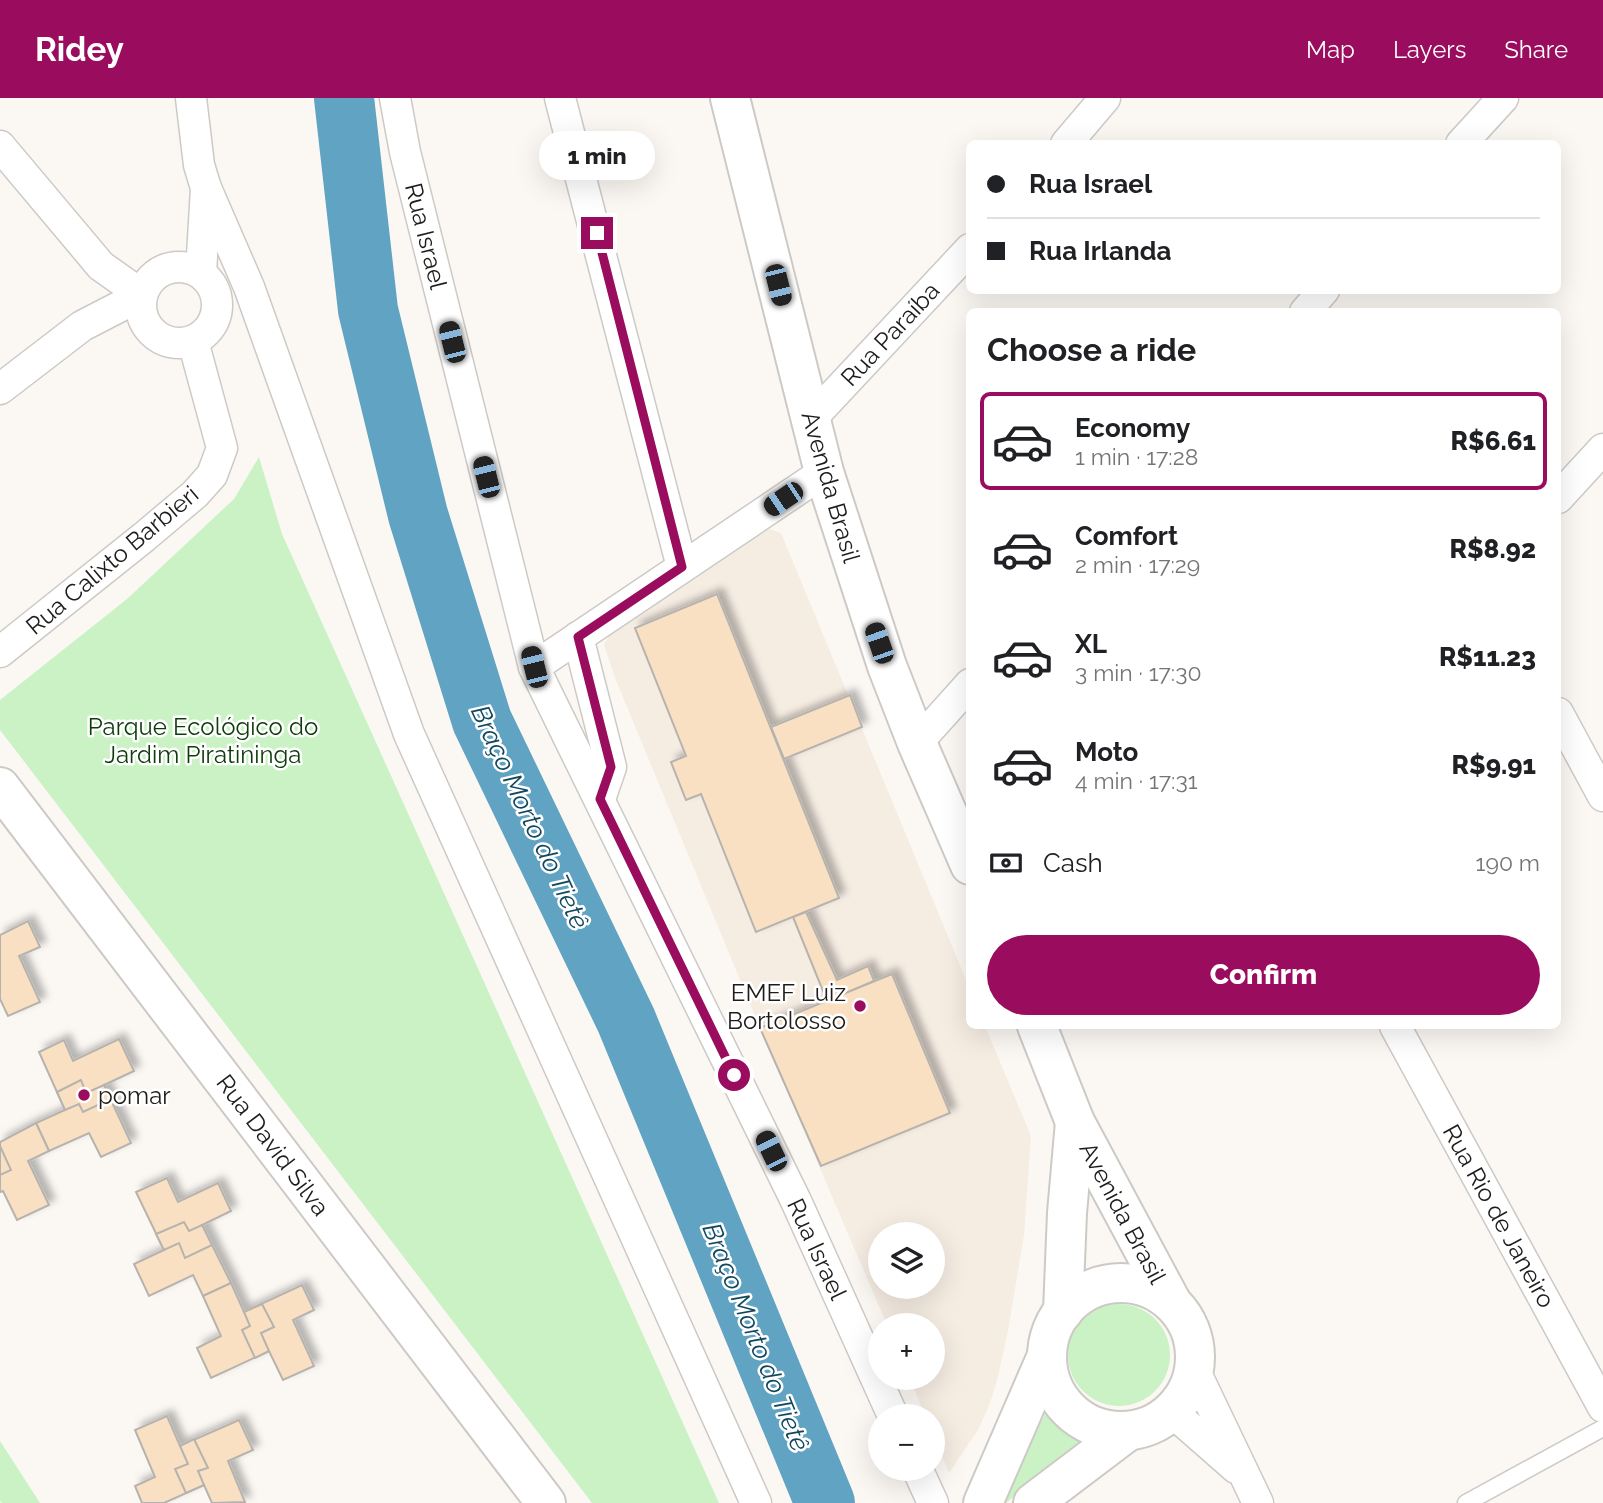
<!DOCTYPE html>
<html lang="en">
<head>
<meta charset="utf-8">
<style>
	:root { --surface:#fff; --page:#f6f6f6; --text:#202124; --muted:#757577; --line:#e0e0e0; --accent:#9a0c5e }
	body { margin:0; font-family:Raleway,sans-serif; background:var(--page); color:var(--text); height:100vh; display:flex; flex-direction:column; font-size:26px; white-space:nowrap }
	* { box-sizing:border-box; margin:0 }
	p { font-size:23px; color:var(--muted) }
	.icon { flex:none; width:38px; height:38px; fill:none; stroke:currentColor; stroke-width:2; stroke-linecap:round; stroke-linejoin:round }
	.map { position:relative; flex:1; overflow:hidden }
	.side { position:absolute; left:966px; top:210px; width:595px; height:721px; display:flex; flex-direction:column; background:var(--surface); border-radius:10px; box-shadow:0 7px 28px #0002 }
	.side>* { flex:none }
	.hud { position:absolute; left:966px; top:42px; width:595px; height:154px; border-radius:10px; box-shadow:0 7px 28px #0002; display:grid; align-content:center; height:154px; padding:0 21px; background:var(--surface) }
	.controls { position:absolute; left:868px; top:1124px; display:grid; gap:14px }
	.controls a { display:grid; place-items:center; width:77px; height:77px; border-radius:50%; background:var(--surface); box-shadow:0 7px 28px #0002; font-size:35px }
	.end { position:absolute; width:32px; height:32px; margin:-16px; border:9px solid #9a0c5e; background:#fff; box-shadow:0 0 0 4px #fff }
	.from { border-radius:50% }
	.bubble { position:absolute; height:49px; border-radius:24px; background:var(--surface); box-shadow:0 7px 28px #0002; font-size:23px; font-weight:800; line-height:49px; text-align:center }
	.car { position:absolute; width:21px; height:42px; margin:-21px -10px; border-radius:9px; box-shadow:0 0 5px 2px #0007; background:linear-gradient(#222 24%,#8ab4d8 0 40%,#222 0 76%,#8ab4d8 0 86%,#222 0) }
	.hud b { display:flex; align-items:center; gap:24px; height:66px; font-size:26px }
	.hud b+b { border-top:2px solid var(--line) }
	.hud i { width:18px; height:18px; background:var(--text) }
	ul { padding:0; list-style:none }
	li { display:flex; align-items:center; gap:21px; height:98px; margin:0 14px 10px; padding:0 7px; border:4px solid transparent; border-radius:10px }
	li div { flex:1 }
	li b { display:block; font-size:26px }
	li em { font-style:normal; font-weight:800 }
	li.on { border-color:var(--accent) }
	li>.icon { width:63px; height:63px; stroke-width:1.5 }
	h2 { padding:0 21px; font-size:32px; line-height:84px }
	.pay { display:flex; align-items:center; gap:18px; height:77px; padding:0 21px; font-size:26px }
	.pay p { margin-inline-start:auto }
	.action { display:flex; gap:14px; margin-top:auto; padding:14px 21px }
	.action a { flex:1; height:80px; border-radius:42px; background:var(--accent); color:#fff; font-size:28px; font-weight:800; line-height:80px; text-align:center }
	header { display:flex; align-items:center; gap:42px; box-sizing:border-box; height:98px; padding:0 35px; background:var(--accent); color:#fff }
	header strong { font-size:33px }
	nav { display:flex; gap:38px; margin-inline-start:auto; font-size:24px }
	.map>svg:first-child { display:block }
</style>
</head>
<body>
<header>
<strong>Ridey</strong>
<nav><a>Map</a><a>Layers</a><a>Share</a></nav>
</header>
<div class="map">
<svg width="1603" height="1405" viewBox="0 0 1603 1405">
	<defs>
		<filter id="shadow"><feDropShadow dx="6" dy="-6" stdDeviation="3.5" flood-color="#0004"/></filter>
	</defs>
	<rect width="100%" height="100%" fill="#fbf8f4"/>
	<path fill="#f5ece2" fill-rule="evenodd" d="M767,430L781,435L969,889L970,928H985L1031,1038L1024,1137L1008,1233L997,1282L989,1308L978,1332L949,1375L933,1336V1318H925L909,1279H933V1227H887L760,930L615,580L604,547L613,530ZM880,1136H933V1188H880Z"/>
	<g fill="#caf2c5">
		<polygon points="259,359 282,436 719,1405 592,1405 0,632 0,602 127,501 234,401"/>
		<circle cx="1119" cy="1257" r="51"/>
		<polygon points="1046,1314 1087,1340 1006,1405 999,1405"/>
		<polygon points="0,1343 40,1405 2,1405 0,1403"/>
	</g>
	<g fill="none" stroke-linecap="round" stroke-linejoin="round">
		<polyline stroke="#61a3c2" stroke-width="60" points="344,0 368,212 418,417 482,623 626,922 825,1405"/>
	</g>
	<g fill="#fae0c2" stroke="#b6b3af" stroke-width="2" filter="url(#shadow)">
		<polygon points="717,496 839,800 756,834 701,696 686,702 671,664 686,658 635,530"/>
		<polygon points="850,597 862,629 784,661 771,629"/>
		<polygon points="806,814 837,882 868,868 874,883 827,903 793,819"/>
		<polygon points="28,823 40,849 19,858 40,904 8,918 0,901 0,837"/>
		<polygon points="892,876 950,1015 821,1068 760,930"/>
		<polygon points="119,941 134,973 104,987 131,1045 101,1059 89,1035 49,1053 36,1025 65,1012 39,954 64,942 73,963"/>
		<polygon points="81,982 86,995 104,987 111,1001 83,1014 79,1006 65,1012 57,994"/>
		<polygon points="36,1025 49,1053 28,1063 49,1107 17,1122 3,1093 0,1094 0,1044"/>
		<polygon points="0,1048 11,1072 0,1077"/>
		<polygon points="167,1080 178,1104 218,1085 231,1113 202,1127 231,1185 203,1198 193,1177 149,1198 134,1166 164,1152 136,1094"/>
		<polygon points="184,1124 189,1133 202,1127 212,1147 185,1160 179,1145 164,1152 156,1136"/>
		<polygon points="231,1185 244,1214 302,1187 314,1212 293,1222 314,1268 283,1282 269,1253 211,1280 197,1250 221,1238 203,1198"/>
		<polygon points="262,1206 274,1229 261,1235 269,1253 255,1260 242,1232 250,1228 244,1214"/>
		<polygon points="167,1318 180,1348 239,1322 253,1352 228,1363 245,1404 212,1405 204,1387 164,1405 142,1405 135,1388 155,1379 135,1332"/>
		<polygon points="194,1341 208,1370 198,1373 204,1387 186,1395 175,1371 188,1366 180,1348"/>
	</g>
	<g fill="none" stroke-linecap="round" stroke-linejoin="round">
		<g stroke="#cdcac6" stroke-width="19">
			<polyline id="lane" points="1466,1405 1603,1330"/>
		</g>
		<g stroke="#cdcac6" stroke-width="33">
			<g id="street">
				<polyline points="191,0 199,67 206,90 201,175"/>
				<polyline points="395,0 405,54 534,569 796,1103 893,1318"/>
				<polyline points="560,0 682,469"/>
				<polyline points="1066,46 1105,0"/>
				<polyline points="1461,46 1503,0"/>
				<polyline points="0,48 101,168 142,197 82,228 0,291"/>
				<polyline points="206,90 249,189 409,636 756,1405"/>
				<circle cx="179" cy="207" r="38"/>
				<polyline points="1305,214 1324,192"/>
				<polyline points="811,321 970,151"/>
				<polyline points="1558,400 1603,351"/>
				<polyline points="578,539 611,669 600,701"/>
				<polyline points="0,554 144,439 195,396 212,377 222,350 193,243"/>
				<polyline points="534,569 824,374"/>
				<polyline points="1558,615 1603,698"/>
				<polyline points="917,645 970,586"/>
				<polyline points="1395,928 1603,1309"/>
				<polyline points="1194,1271 1258,1405"/>
				<polyline points="1171,1313 1236,1370"/>
				<polyline points="917,1370 933,1405"/>
			</g>
		</g>
		<g stroke="#cdcac6" stroke-width="42">
			<g id="secondary">
				<polyline points="730,0 824,374 887,568 917,645 970,767"/>
				<polyline points="0,689 546,1405"/>
				<polyline points="1037,928 1075,1024 1172,1205"/>
				<circle cx="1121" cy="1259" r="74"/>
				<polyline points="1063,1214 1067,1115 1075,1024"/>
				<polyline points="983,1405 1046,1260"/>
				<polyline points="1033,1405 1128,1333"/>
			</g>
		</g>
		<use href="#lane" stroke="#fff" stroke-width="16"/>
		<use href="#street" stroke="#fff" stroke-width="30"/>
		<use href="#secondary" stroke="#fff" stroke-width="38"/>
	</g>
	<g fill="none" stroke-linecap="round" stroke-linejoin="round">
		<polyline stroke="#9a0c5e" stroke-width="9" points="597,135 682,469 578,539 611,669 600,701 734,977"/>
	</g>
	<g fill="#9a0c5e" stroke="#fff" stroke-width="2.5">
		<circle cx="860" cy="908" r="7"/>
		<circle cx="84" cy="997" r="7"/>
	</g>
	<g text-anchor="middle" dominant-baseline="central" stroke-width="5" stroke-linejoin="round" paint-order="stroke">
		<g font-size="24" fill="#1d1c1a" stroke="#fff">
			<text transform="translate(426 138) rotate(76)">Rua Israel</text>
			<text transform="translate(890 236) rotate(-47)">Rua Paraíba</text>
			<text transform="translate(831 389) rotate(74)">Avenida Brasil</text>
			<text transform="translate(112 462) rotate(-40)">Rua Calixto Barbieri</text>
			<text transform="translate(273 1047) rotate(53)">Rua David Silva</text>
			<text transform="translate(1123 1115) rotate(62)">Avenida Brasil</text>
			<text transform="translate(1499 1118) rotate(61)">Rua Rio de Janeiro</text>
			<text transform="translate(817 1151) rotate(65)">Rua Israel</text>
		</g>
		<g font-size="24" fill="#0e3b0c" stroke="#fff">
			<text x="203" y="628">Parque Ecológico do<tspan x="203" dy="28">Jardim Piratininga</tspan></text>
		</g>
		<g font-size="24" fill="#1d1c1a" stroke="#fff" text-anchor="end">
			<text x="846" y="894">EMEF Luiz<tspan x="846" dy="28">Bortolosso</tspan></text>
			<text x="98" y="997" text-anchor="start">pomar</text>
		</g>
		<g font-size="26" font-style="italic" fill="#11485e" stroke="#fff">
			<text transform="translate(530 719) rotate(65)">Braço Morto do Tietê</text>
			<text transform="translate(756 1239) rotate(68)">Braço Morto do Tietê</text>
		</g>
	</g>
</svg>
<div class="controls">
<a><svg class="icon" aria-label="layers" viewBox="0 0 24 24"><path d="M12 4l9 5-9 5-9-5zM3 14l9 5 9-5"/></svg></a>
<a>+</a>
<a>−</a>
</div>
<i class="end from" style="left:734px;top:977px"></i>
<i class="end" style="left:597px;top:135px"></i>
<div class="bubble" style="left:539px;top:33px;width:116px">1 min</div>
<i class="car" style="left:778px;top:187px;rotate:166deg"></i>
<i class="car" style="left:452px;top:244px;rotate:346deg"></i>
<i class="car" style="left:486px;top:379px;rotate:346deg"></i>
<i class="car" style="left:783px;top:401px;rotate:236deg"></i>
<i class="car" style="left:879px;top:545px;rotate:341deg"></i>
<i class="car" style="left:534px;top:569px;rotate:346deg"></i>
<i class="car" style="left:771px;top:1053px;rotate:334deg"></i>
<div class="hud">
<b><i class="from"></i>Rua Israel</b>
<b><i></i>Rua Irlanda</b>
</div>
<section class="side">
<h2>Choose a ride</h2>
<ul>
<li class="on"><svg class="icon" aria-label="car" viewBox="0 0 24 24"><path d="M5 17H2v-5l4-1 3-4h7l3 4 3 1v5h-3M9 17h6M6 11h13"/><circle cx="7" cy="17" r="2"/><circle cx="17" cy="17" r="2"/></svg><div><b>Economy</b><p>1 min · 17:28</p></div><em>R$6.61</em></li>
<li><svg class="icon" aria-label="car" viewBox="0 0 24 24"><path d="M5 17H2v-5l4-1 3-4h7l3 4 3 1v5h-3M9 17h6M6 11h13"/><circle cx="7" cy="17" r="2"/><circle cx="17" cy="17" r="2"/></svg><div><b>Comfort</b><p>2 min · 17:29</p></div><em>R$8.92</em></li>
<li><svg class="icon" aria-label="car" viewBox="0 0 24 24"><path d="M5 17H2v-5l4-1 3-4h7l3 4 3 1v5h-3M9 17h6M6 11h13"/><circle cx="7" cy="17" r="2"/><circle cx="17" cy="17" r="2"/></svg><div><b>XL</b><p>3 min · 17:30</p></div><em>R$11.23</em></li>
<li><svg class="icon" aria-label="car" viewBox="0 0 24 24"><path d="M5 17H2v-5l4-1 3-4h7l3 4 3 1v5h-3M9 17h6M6 11h13"/><circle cx="7" cy="17" r="2"/><circle cx="17" cy="17" r="2"/></svg><div><b>Moto</b><p>4 min · 17:31</p></div><em>R$9.91</em></li>
</ul>
<div class="pay"><svg class="icon" aria-label="cash" viewBox="0 0 24 24"><path d="M3 7h18v10H3z"/><circle cx="12" cy="12" r="2"/></svg>Cash<p>190 m</p></div>
<div class="action"><a>Confirm</a></div>
</section>
</div>
</body>
</html>
